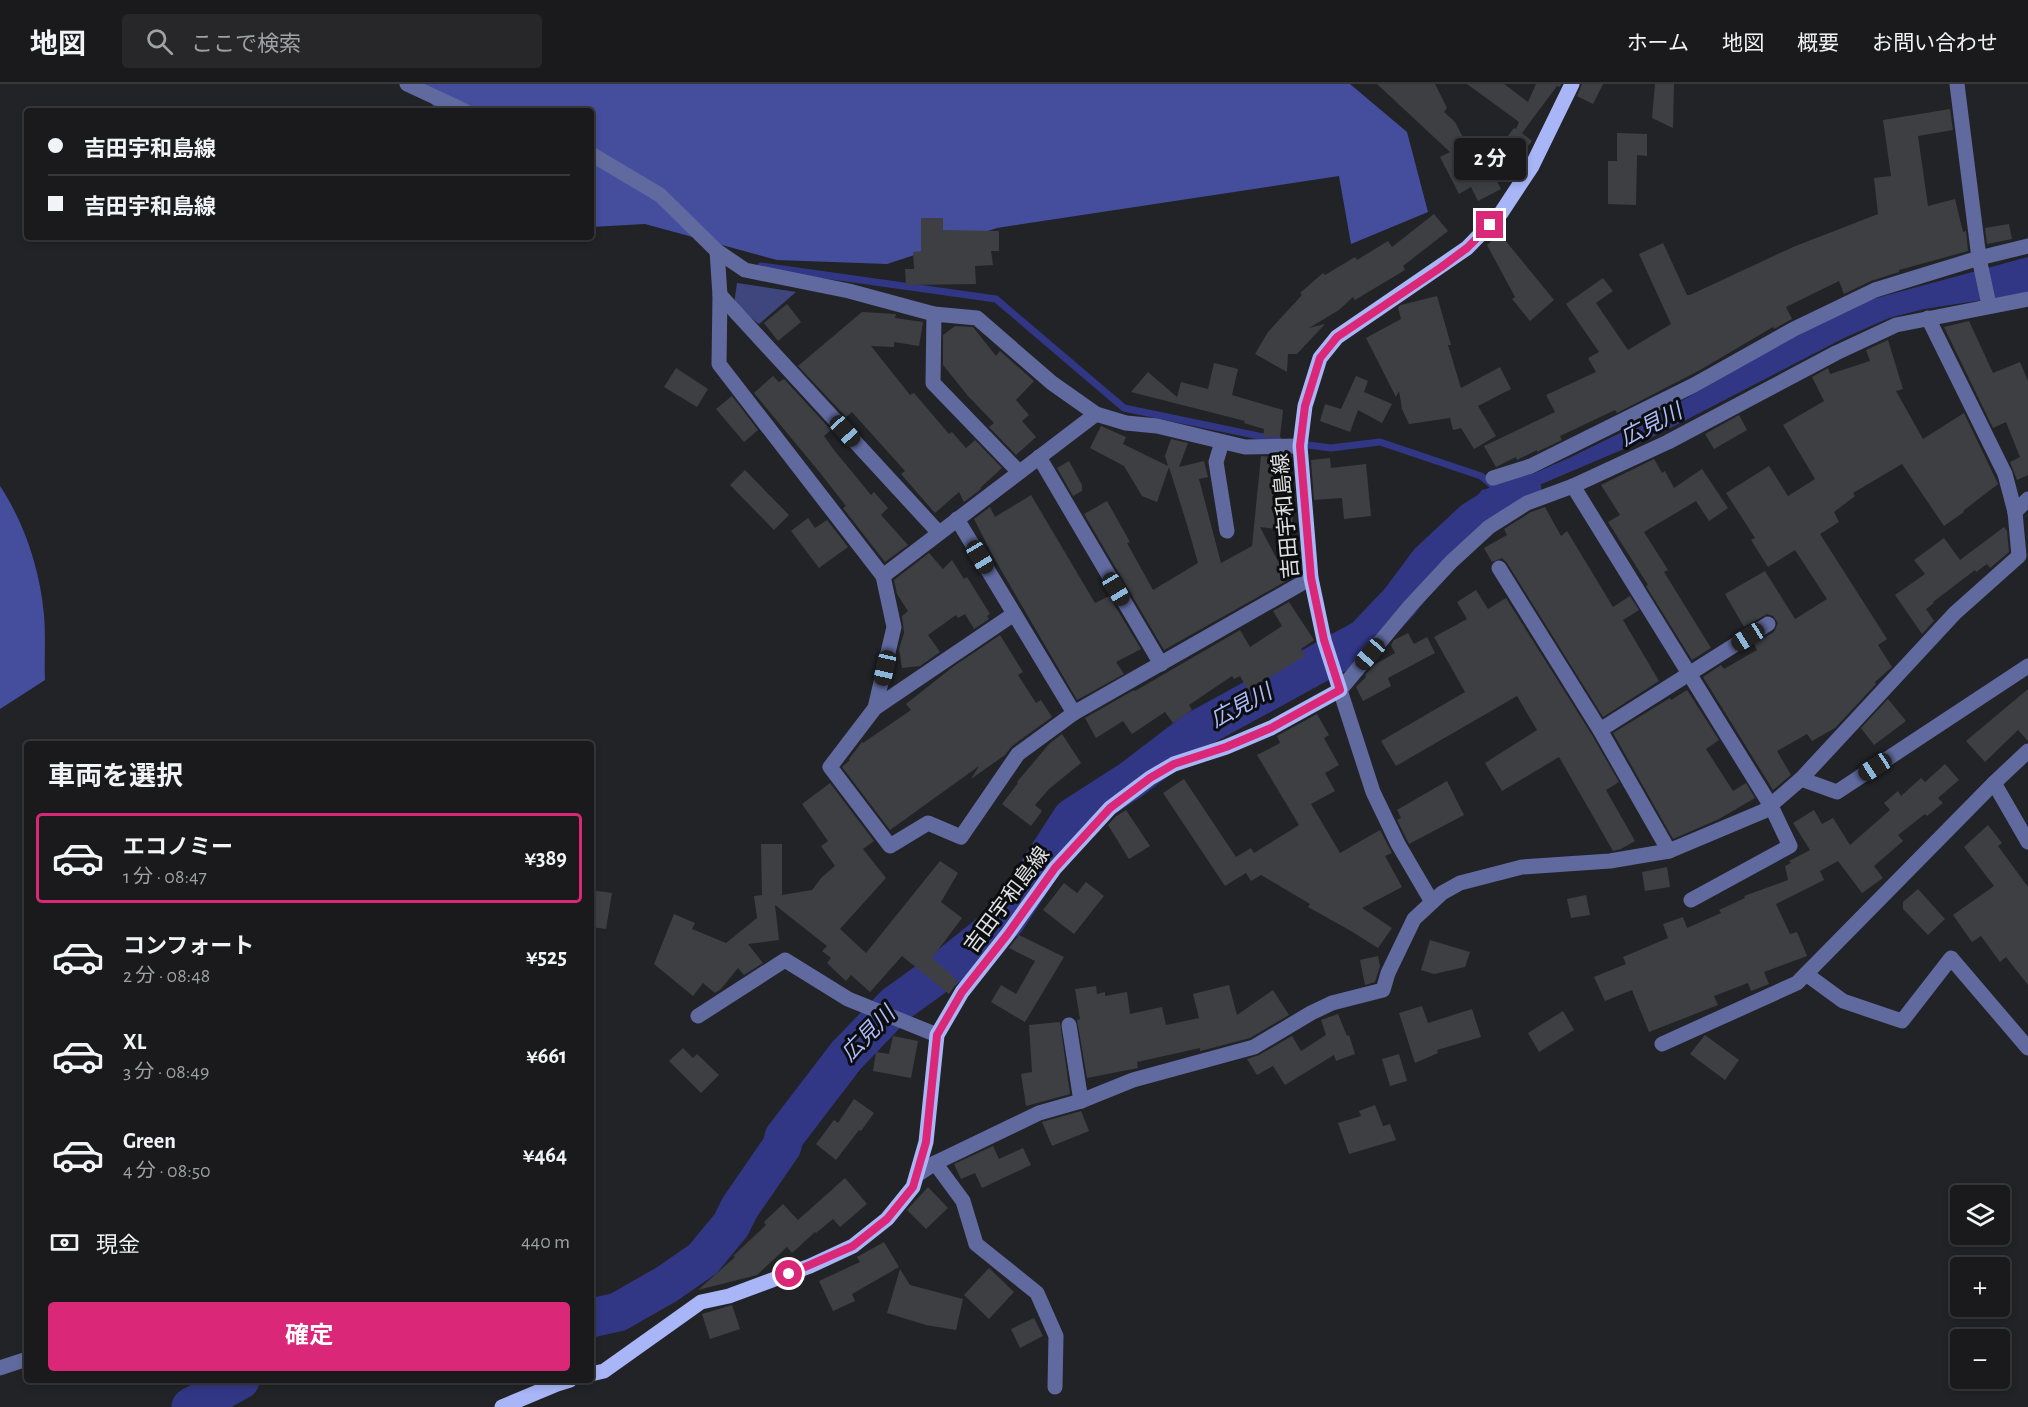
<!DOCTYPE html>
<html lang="ja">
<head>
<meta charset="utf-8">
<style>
	:root { --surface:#1a1a1d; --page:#27272a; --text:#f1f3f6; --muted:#9fa1a4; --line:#38383b; --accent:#db2777 }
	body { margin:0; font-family:"Alegreya Sans","Noto Sans JP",sans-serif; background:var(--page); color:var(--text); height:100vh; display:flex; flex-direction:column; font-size:22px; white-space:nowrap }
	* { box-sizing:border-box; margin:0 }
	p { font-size:20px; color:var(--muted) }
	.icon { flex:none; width:33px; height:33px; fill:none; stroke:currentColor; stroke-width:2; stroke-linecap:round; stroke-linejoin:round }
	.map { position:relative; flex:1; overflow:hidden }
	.panel { position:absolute; left:24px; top:657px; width:570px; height:642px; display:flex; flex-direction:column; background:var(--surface); border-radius:6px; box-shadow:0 3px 9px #0003,0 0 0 2px var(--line) }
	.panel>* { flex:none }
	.top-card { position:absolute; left:24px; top:24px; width:570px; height:132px; border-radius:6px; box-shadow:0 3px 9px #0003,0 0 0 2px var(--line); display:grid; align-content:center; height:132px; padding:0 24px; background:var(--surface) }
	.buttons { position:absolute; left:1950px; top:1101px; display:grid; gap:12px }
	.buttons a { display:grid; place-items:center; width:60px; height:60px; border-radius:6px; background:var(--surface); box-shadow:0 3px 9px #0003,0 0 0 2px var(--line); font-size:30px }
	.end { position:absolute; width:27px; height:27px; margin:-14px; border:8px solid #db2777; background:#fff; box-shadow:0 0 0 3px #fff }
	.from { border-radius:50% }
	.bubble { position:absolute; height:42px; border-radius:6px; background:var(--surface); box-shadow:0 3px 9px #0003,0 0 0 2px var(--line); font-size:20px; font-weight:700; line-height:42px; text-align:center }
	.car { position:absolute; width:18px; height:36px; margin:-18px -9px; border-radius:8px; box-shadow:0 0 4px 2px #0007; background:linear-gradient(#222 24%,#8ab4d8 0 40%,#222 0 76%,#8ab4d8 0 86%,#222 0) }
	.top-card b { display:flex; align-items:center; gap:21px; height:57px; font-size:22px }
	.top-card b+b { border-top:2px solid var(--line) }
	.top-card i { width:15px; height:15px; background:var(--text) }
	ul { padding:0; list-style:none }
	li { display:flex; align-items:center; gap:18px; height:90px; margin:0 12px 9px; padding:0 12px; border:3px solid transparent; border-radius:6px }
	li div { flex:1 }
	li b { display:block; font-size:22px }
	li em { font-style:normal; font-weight:700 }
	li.selected { border-color:var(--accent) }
	li>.icon { width:54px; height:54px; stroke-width:1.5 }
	h2 { padding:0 24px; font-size:27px; line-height:72px }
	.pay { display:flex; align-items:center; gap:15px; height:66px; padding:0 24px; font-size:22px }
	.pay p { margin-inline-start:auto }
	.button { display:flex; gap:12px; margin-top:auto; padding:12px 24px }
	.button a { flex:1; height:69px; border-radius:6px; background:var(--accent); color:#fff; font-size:24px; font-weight:700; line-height:69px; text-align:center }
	header { display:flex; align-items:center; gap:36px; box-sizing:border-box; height:84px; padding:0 30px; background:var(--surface); border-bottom:2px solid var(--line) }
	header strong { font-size:28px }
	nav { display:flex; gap:33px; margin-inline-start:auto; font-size:21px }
	.search { width:420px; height:54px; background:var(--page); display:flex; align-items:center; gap:15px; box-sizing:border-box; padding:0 21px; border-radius:6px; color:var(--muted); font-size:22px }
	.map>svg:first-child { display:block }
</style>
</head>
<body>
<header>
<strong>地図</strong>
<div class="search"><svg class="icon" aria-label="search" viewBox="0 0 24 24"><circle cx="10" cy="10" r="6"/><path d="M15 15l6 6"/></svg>ここで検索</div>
<nav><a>ホーム</a><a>地図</a><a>概要</a><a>お問い合わせ</a></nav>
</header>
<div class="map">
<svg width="2028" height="1323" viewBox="0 0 2028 1323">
	<rect width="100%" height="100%" fill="#222327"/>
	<polygon fill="#3e467d" points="737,199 796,208 759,240 734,220"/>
	<g fill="#444e9d">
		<polygon points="414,0 1350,0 1407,48 1428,128 1351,160 1339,92 997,144 887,180 777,176 645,140 591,143 591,27 438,27"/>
		<path d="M0,402C25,440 40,486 44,531C46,553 44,575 45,596L0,625Z"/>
	</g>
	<polygon fill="#313784" points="2028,173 2028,209 1924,225 1889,234 1844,254 1659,350 1530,405 1482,440 1466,425 1482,406 1512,399 1571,373 1659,330 1776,262 1869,216"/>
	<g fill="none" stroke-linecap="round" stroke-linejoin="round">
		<g stroke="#313784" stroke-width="7">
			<polyline points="761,182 996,215 1124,324 1278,356"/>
			<polyline points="1300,360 1331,364 1380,358 1481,392 1502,409"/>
		</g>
		<g stroke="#313784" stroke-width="39">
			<polyline points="591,1234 618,1228 667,1200 703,1175 731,1141 740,1123 782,1062 784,1053 846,972 895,921 949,882 1006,836 1072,734 1131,696 1195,647 1365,554 1400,517 1429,478 1473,437 1522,406"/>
			<polyline points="191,1323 240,1296"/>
		</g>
	</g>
	<g fill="#3e3f43">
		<polygon points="1377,0 1435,0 1447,24 1444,28 1455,38 1482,90 1491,85 1501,105 1478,117 1471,103 1459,110 1440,73 1450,68"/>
		<polygon points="1467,0 1504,0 1528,18 1536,0 1561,0 1560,3 1557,2 1522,49 1518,46 1532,57 1521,70 1504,57 1514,44 1516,45 1519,38"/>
		<polygon points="1582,0 1603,0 1593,20 1577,12"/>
		<polygon points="1655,0 1674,0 1673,44 1652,34"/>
		<polygon points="1950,25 1953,46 1918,52 1928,122 1955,115 1963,148 1966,147 1968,167 1899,186 1899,188 1871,197 1844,210 1839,197 1786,223 1792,235 1774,245 1773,243 1700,286 1617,329 1615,326 1560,352 1562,356 1537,368 1537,366 1517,376 1516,373 1496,383 1484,362 1555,328 1546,311 1596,288 1588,274 1599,268 1566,220 1603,194 1613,207 1596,219 1628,266 1671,240 1639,170 1663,159 1687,211 1690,211 1793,163 1878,130 1874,94 1891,92 1883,36"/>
		<polygon points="1617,49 1647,50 1647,72 1637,71 1636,121 1608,120 1608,77 1617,77"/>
		<polygon points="1434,130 1448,147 1403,182 1405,186 1355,216 1353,213 1339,226 1309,244 1325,240 1297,270 1288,270 1287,288 1255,270 1268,248 1302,211 1300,209 1323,189 1325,191 1355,173 1357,176 1388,157 1392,163"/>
		<polygon points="921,134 943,134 943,146 999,147 999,167 991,167 993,181 975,182 976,200 906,201 905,185 914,185 913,168 921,167"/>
		<polygon points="2009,140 2012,155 1987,160 1985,144"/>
		<polygon points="1500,150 1554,216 1530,237 1512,215 1515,213 1487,161"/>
		<polygon points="1437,212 1451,261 1448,261 1461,304 1500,283 1511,305 1478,322 1496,352 1474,365 1461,344 1453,346 1450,334 1409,340 1402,325 1399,307 1396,313 1366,254 1401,235 1398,223 1401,221"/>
		<polygon points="787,220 801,238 778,257 764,239"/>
		<polygon points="862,228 896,230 895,234 923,238 919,262 894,258 894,263 871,262 910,311 914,309 949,350 952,348 966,364 975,356 1002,384 980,404 981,405 964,418 959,408 935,429 901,390 905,387 852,328 846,333 798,282"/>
		<polygon points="1969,237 1993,289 2020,278 2028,297 2028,391 2017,396 2010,378 2020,373 2006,338 1993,344 1944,243"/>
		<polygon points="955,242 973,243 996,272 1000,267 1034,297 1016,316 1029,331 1022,337 1036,353 1016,371 989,343 994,339 968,312 943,281 943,251"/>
		<polygon points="1888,256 1903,305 1896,307 1923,355 1964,329 1998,400 1963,427 1964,428 1944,442 1902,380 1853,409 1855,412 1834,428 1839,438 1820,450 1887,555 1878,561 1892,583 1875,598 1876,600 1835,644 1812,657 1807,650 1777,667 1791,691 1773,706 1703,593 1721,581 1724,585 1757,566 1754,560 1774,548 1778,539 1773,532 1767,530 1744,543 1725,510 1765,487 1795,535 1827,515 1795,466 1768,483 1751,456 1755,454 1726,409 1769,382 1788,412 1815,395 1783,341 1824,317 1812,293 1828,284 1830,290 1870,277 1866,266"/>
		<polygon points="1214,279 1238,285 1232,311 1283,326 1280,353 1263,353 1264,345 1244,339 1245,337 1131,308 1148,288 1177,313 1181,298 1208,305"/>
		<polygon points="676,284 708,305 697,323 664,303"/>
		<polygon points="773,292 779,298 784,295 831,346 824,352 834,366 871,411 874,408 888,424 881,431 908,461 885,478 843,424 846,422 821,390 754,309"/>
		<polygon points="1356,292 1368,297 1364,308 1392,320 1382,339 1358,326 1350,348 1320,337 1325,320 1341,325"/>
		<polygon points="732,312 758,346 744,358 716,325"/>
		<polygon points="1739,331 1747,346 1714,365 1705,350"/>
		<polygon points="1101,342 1126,353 1123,360 1168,382 1165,372 1171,355 1188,359 1179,383 1204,377 1208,393 1199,395 1221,479 1252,462 1261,372 1278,374 1275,406 1294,408 1292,447 1260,443 1288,496 1164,566 1084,430 1107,417 1130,458 1127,459 1153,506 1198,479 1188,444 1169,383 1157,418 1142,412 1124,382 1090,364"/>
		<polygon points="1330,374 1331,384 1366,380 1371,432 1344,435 1342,414 1314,416 1311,376"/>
		<polygon points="1654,375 1662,389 1665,387 1674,404 1702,385 1728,424 1709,437 1696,417 1644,448 1668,486 1664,488 1711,564 1692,576 1646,502 1648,501 1608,438 1620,431 1601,401"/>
		<polygon points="1069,377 1082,401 1082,407 1073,412 1057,384"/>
		<polygon points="745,386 789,431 774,446 730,401"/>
		<polygon points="1031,411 1095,519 1109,512 1141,565 1116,578 1124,590 1077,616 994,474 974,435 990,423 995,433"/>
		<polygon points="1545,423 1561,452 1567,447 1613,523 1630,512 1639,526 1623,536 1659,597 1603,633 1507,479 1502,474 1492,478 1484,464 1507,451 1504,445 1531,428"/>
		<polygon points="808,434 815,444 827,436 848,463 819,484 791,447"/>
		<polygon points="2004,443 2007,447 2009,468 1990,484 1987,480 1976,488 1975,486 1933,518 1934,519 1926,525 1934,537 1922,550 1895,511 1925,490 1914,476 1944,454 1960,476"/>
		<polygon points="929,469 943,485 952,476 964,495 967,493 990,530 987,532 989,535 974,545 965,530 958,534 956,531 928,551 940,568 920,582 902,584 899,565 904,549 902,532 908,527 897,510 894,496"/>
		<polygon points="1476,506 1488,525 1506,514 1592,651 1619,698 1606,706 1635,757 1621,765 1613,767 1559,673 1502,707 1485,679 1537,646 1517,612 1396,682 1381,657 1465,608 1434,553 1467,535 1457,518"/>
		<polygon points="1289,518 1314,556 1301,565 1305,572 1248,606 1240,592 1234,595 1232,592 1189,621 1192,626 1173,639 1165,628 1132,650 1123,637 1096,654 1085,634 1134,606 1135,607 1240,546 1250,563 1282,542 1273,527"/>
		<polygon points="1408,549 1414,560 1427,553 1435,569 1388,594 1391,602 1363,617 1356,603 1366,593 1365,591 1374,581 1395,569 1391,561 1394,556"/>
		<polygon points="1000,551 1023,588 1018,591 1036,619 1041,616 1052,633 1012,662 1005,671 971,695 979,682 890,746 842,683 850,676 849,675 862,658 863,659 911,626 906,620 954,582"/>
		<polygon points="2028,605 2028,657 2018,646 1985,678 1966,657"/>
		<polygon points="1687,606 1719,656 1706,665 1733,707 1746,699 1755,714 1719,735 1673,755 1613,649 1670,614 1671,616"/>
		<polygon points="1888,615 1906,637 1874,661 1861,644"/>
		<polygon points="1317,630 1329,651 1324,654 1339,681 1325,689 1335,707 1311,720 1340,769 1380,746 1392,769 1385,772 1402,803 1362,824 1392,844 1378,864 1351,847 1308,823 1310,820 1261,791 1251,797 1246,789 1225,802 1163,709 1184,695 1236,773 1251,764 1254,769 1299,741 1257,671 1280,659 1277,652"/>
		<polygon points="1062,650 1081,679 1049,705 1035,721 1042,727 1031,742 1002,720 1018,699 1017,698 1049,660"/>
		<polygon points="1945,680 1959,696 1938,714 1943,719 1927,732 1925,730 1898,751 1903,757 1874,782 1883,794 1862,809 1838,777 1820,787 1824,796 1776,820 1790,850 1797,848 1807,872 1764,888 1769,900 1751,907 1748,899 1714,912 1718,921 1649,948 1632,906 1605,917 1594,893 1626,880 1623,873 1668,854 1663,840 1683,833 1687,844 1721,829 1719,826 1745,814 1744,812 1788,796 1785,782 1791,779 1789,777 1810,766 1793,739 1814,726 1822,740 1833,734 1850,761 1890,726 1884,719 1898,707 1901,712 1921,694 1925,698"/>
		<polygon points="1447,697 1464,731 1409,760 1397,736 1401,734 1397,726"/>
		<polygon points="830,699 874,757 863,765 886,794 840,845 866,869 940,777 958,789 941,818 962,834 932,874 958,897 949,910 902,872 870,908 851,891 846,897 827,879 831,874 822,867 827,862 775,821 779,856 748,860 763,879 744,891 738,884 721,905 715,909 703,899 693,912 654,880 674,830 695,839 692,845 726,859 757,834 754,812 762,811 761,760 782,760 782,811 812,806 822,793 835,782 821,762 828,757 802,720"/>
		<polygon points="1126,726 1150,762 1129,775 1108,741 1115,733"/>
		<polygon points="1988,741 2002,759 1998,762 2028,803 2028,901 2006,873 2000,878 1981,852 1972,858 1953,831 1994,802 1964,763"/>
		<polygon points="1667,783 1670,803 1645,807 1642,788"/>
		<polygon points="1086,798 1104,812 1074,850 1043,826 1064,799 1077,809"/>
		<polygon points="1918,805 1945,835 1928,851 1903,825 1903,818"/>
		<polygon points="591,806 612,809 606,845 591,843"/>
		<polygon points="1586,811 1590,831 1571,834 1567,815"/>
		<polygon points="1019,851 1064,873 1025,938 991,918 1001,901 1016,910 1035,877 1009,864"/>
		<polygon points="1430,856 1470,868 1465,883 1434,890 1421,886"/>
		<polygon points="1378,872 1380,882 1375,898 1365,901 1360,876"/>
		<polygon points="1229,901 1237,931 1273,906 1289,931 1250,954 1212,964 1200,967 1200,964 1137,978 1138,984 1087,994 1077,936 1080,935 1075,905 1096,902 1097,910 1105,908 1105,912 1127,908 1130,930 1162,923 1166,941 1199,934 1193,910"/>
		<polygon points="1422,922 1428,939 1472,925 1481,953 1437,966 1438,969 1415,979 1399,929"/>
		<polygon points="1563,927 1574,946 1539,968 1528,949"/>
		<polygon points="1338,930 1347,952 1349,951 1355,970 1336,977 1334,971 1285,1001 1273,982 1257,991 1247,975 1259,971 1292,952 1301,967 1326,951 1321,936"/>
		<polygon points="1060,938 1070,1010 1026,1022 1021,990 1032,988 1029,941"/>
		<polygon points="1705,951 1739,976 1725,996 1690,970"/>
		<polygon points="893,952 918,957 911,994 873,987 876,968 889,970"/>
		<polygon points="683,964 693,974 697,970 719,991 701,1009 669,977"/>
		<polygon points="1399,970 1407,997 1390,1002 1382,975"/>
		<polygon points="854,1015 874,1029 861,1047 859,1046 836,1076 816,1060 834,1036 838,1039"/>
		<polygon points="1375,1021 1383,1042 1390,1040 1396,1056 1349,1070 1338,1039 1361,1032 1359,1027"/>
		<polygon points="1081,1027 1089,1047 1052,1062 1042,1038"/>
		<polygon points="993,1062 999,1075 1023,1064 1031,1081 982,1104 975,1089 961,1095 954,1080"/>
		<polygon points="845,1094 867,1120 840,1143 833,1135 816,1149 815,1148 792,1169 787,1163 757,1191 698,1206 735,1173 733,1172 766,1141 764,1138 783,1120 798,1136"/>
		<polygon points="928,1103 948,1124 926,1145 907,1126"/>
		<polygon points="884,1158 899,1183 852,1210 855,1217 833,1227 819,1197 860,1178 857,1173"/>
		<polygon points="989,1184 1014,1208 989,1235 964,1211"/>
		<polygon points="900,1185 910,1201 963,1215 956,1246 926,1241 887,1229"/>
		<polygon points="732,1221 740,1245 710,1255 702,1230"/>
		<polygon points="1034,1234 1043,1252 1020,1264 1011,1245"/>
	</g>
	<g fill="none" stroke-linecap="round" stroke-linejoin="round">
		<g stroke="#606a9f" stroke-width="15">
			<polyline points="407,0 465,27"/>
			<polyline points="1957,0 1979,174 1989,221"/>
			<polyline points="591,70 660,111 717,167 745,186 849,207 934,230 977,234 1052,299 1096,330 1126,339 1157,342 1245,363 1300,362"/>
			<polyline points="717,167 720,211 719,280 883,492 894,543 875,624 830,683 890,762 928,739 961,753 1018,670 1074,629 1311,494"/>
			<polyline points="720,211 939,449"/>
			<polyline points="934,230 933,299 1019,388"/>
			<polyline points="1928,234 2005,390 2015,428"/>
			<polyline points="1222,358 1216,378 1227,447"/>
			<polyline points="1039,373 1161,580"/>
			<polyline points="1493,394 1531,382 1694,301 1794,245 1875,206 1979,174 2028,162"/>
			<polyline points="1573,402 1771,722 1790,762 1691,816"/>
			<polyline points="957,435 1074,629"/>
			<polyline points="1499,484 1600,646 1669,767"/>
			<polyline points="883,492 1096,330"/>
			<polyline points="875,624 1014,530"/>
			<polyline points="1600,646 1768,540"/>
			<polyline points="1801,695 1837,708 2028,582"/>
			<polyline points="1994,699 2028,758"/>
			<polyline points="1432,818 1398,760 1373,708 1340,606 1410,522 1451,478 1489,443 1527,419 1573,402 1668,358 1836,269 1896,241 2028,215"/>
			<polyline points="1806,890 1843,917 1902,937 1951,874 2028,964"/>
			<polyline points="698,932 785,876 848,915 937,951"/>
			<polyline points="1069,941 1081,1017"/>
			<polyline points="1662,960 1797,899 1994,699 2028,667"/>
			<polyline points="935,1079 963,1117 976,1160 1037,1209 1056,1252 1055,1303"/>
			<polyline points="917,1091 935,1079 1039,1029 1081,1017 1133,996 1254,963 1311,929 1332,919 1383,906 1388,889 1414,835 1442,809 1460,799 1522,783 1610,777 1669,767 1764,727 1801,695 1955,529 2019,472 2015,428 2028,415"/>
			<polyline points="0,1284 27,1275"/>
		</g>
		<g stroke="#a8b6f8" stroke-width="15">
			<polyline points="591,1290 604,1287 701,1218 729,1212 810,1182 853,1162 887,1135 913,1103 926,1058 937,951 962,908 1007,851 1055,784 1110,724 1150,694 1174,680 1226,663 1271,644 1340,606 1324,556 1311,494 1300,362 1305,322 1320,274 1337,253 1467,164 1501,129 1532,82 1572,0"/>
			<polyline points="502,1323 557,1300 570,1296"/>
		</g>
	</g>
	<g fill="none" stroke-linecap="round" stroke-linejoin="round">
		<polyline stroke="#db2777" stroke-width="8" points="789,1190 853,1162 887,1135 913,1103 926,1058 937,951 962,908 1007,851 1055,784 1110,724 1150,694 1174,680 1226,663 1271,644 1340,606 1324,556 1311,494 1300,362 1305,322 1320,274 1337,253 1440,184 1467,164 1490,141"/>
	</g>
	<g text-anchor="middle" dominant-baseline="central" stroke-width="6" stroke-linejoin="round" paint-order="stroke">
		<g font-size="21" fill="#e1e1e4" stroke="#0c0d0e">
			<text transform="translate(1286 432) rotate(-95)">吉田宇和島線</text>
			<text transform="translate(1007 816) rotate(-53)">吉田宇和島線</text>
		</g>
		<g font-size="22" font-style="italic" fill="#adbafc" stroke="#0c0d0e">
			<text transform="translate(1651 341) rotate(-27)">広見川</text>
			<text transform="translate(1241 622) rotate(-28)">広見川</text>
			<text transform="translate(868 950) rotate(-46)">広見川</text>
		</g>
	</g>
</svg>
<div class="buttons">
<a><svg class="icon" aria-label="layers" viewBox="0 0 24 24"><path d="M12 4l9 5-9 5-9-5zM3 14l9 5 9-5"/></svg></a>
<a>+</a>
<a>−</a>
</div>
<i class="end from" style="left:789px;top:1190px"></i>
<i class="end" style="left:1490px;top:141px"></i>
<div class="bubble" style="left:1454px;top:54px;width:72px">2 分</div>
<i class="car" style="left:845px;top:347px;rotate:138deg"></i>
<i class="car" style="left:980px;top:473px;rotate:149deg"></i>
<i class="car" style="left:1116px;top:505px;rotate:149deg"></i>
<i class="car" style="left:1748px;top:553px;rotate:238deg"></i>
<i class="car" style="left:1370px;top:570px;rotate:221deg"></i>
<i class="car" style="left:885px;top:584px;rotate:193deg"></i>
<i class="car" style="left:1875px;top:683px;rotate:237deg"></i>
<div class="top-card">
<b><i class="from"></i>吉田宇和島線</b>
<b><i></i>吉田宇和島線</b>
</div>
<section class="panel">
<h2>車両を選択</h2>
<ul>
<li class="selected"><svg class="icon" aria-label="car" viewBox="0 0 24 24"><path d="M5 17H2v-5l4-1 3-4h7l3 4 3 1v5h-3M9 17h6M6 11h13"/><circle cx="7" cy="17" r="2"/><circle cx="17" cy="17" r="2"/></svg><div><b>エコノミー</b><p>1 分 · 08:47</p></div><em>¥389</em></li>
<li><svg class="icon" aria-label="car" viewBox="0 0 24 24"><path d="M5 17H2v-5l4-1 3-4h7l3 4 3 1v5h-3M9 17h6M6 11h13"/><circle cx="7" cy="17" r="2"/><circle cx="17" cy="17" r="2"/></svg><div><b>コンフォート</b><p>2 分 · 08:48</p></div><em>¥525</em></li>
<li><svg class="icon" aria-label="car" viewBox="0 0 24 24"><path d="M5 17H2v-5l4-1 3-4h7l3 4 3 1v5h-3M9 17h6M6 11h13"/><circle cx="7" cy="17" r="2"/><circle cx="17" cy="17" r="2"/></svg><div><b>XL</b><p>3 分 · 08:49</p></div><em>¥661</em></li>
<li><svg class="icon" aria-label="car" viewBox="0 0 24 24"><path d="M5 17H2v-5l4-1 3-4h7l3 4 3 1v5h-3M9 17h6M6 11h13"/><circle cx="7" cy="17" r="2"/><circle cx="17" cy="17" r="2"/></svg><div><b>Green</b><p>4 分 · 08:50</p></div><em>¥464</em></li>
</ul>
<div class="pay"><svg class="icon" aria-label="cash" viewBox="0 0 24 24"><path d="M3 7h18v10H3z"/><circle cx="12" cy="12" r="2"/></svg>現金<p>440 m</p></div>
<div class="button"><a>確定</a></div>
</section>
</div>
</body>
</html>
